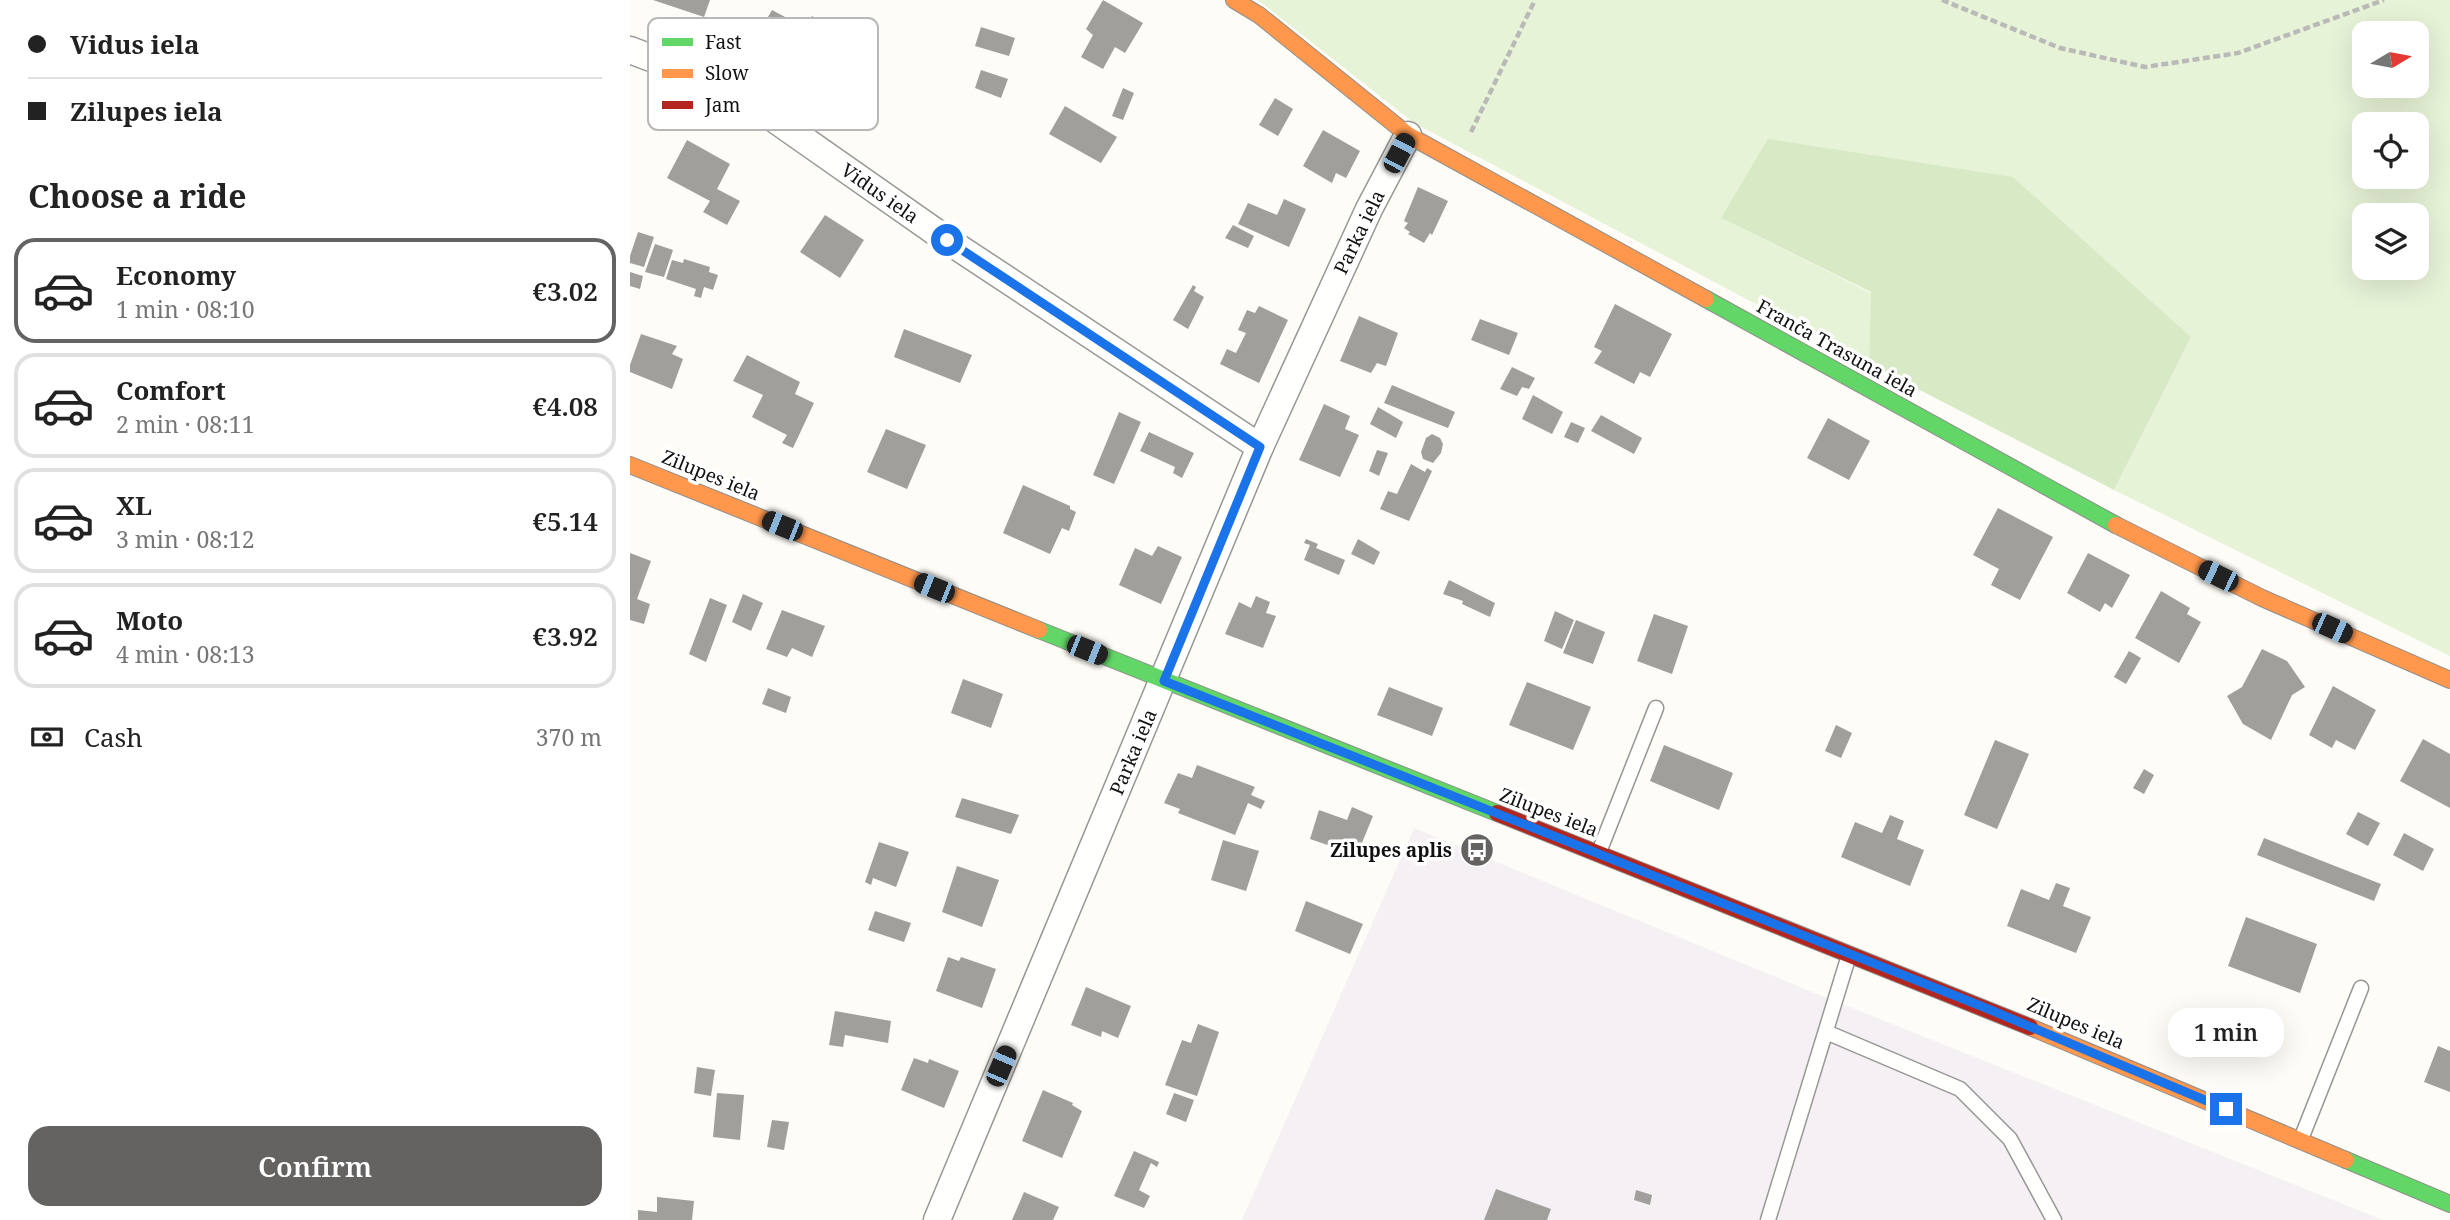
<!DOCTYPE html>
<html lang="en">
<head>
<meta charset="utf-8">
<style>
	:root { --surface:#fff; --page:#f2f2f2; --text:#222; --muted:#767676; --line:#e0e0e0; --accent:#646362 }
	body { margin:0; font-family:"Noto Serif",serif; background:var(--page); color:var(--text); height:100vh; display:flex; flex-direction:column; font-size:26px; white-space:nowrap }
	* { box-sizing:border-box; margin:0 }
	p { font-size:23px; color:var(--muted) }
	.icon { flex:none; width:38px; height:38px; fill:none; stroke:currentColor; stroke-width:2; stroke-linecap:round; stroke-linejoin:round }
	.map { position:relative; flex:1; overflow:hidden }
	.details { display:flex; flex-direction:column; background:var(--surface); width:630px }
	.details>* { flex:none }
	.hud { display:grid; align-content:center; height:154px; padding:0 28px; background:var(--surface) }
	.needle { width:46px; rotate:80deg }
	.tools { position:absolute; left:1722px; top:21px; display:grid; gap:14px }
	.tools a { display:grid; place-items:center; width:77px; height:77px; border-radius:14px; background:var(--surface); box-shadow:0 7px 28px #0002; font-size:35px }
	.end { position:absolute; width:32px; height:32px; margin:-16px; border:9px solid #1a73e8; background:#fff; box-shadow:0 0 0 4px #fff }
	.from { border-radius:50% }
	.bubble { position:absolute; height:49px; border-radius:21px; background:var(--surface); box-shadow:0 7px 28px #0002; font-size:23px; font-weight:600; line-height:49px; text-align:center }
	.car { position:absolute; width:21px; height:42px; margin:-21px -10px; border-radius:9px; box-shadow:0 0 5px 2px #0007; background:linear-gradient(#222 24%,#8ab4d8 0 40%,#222 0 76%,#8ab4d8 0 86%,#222 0) }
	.hud b { display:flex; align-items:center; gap:24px; height:66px; font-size:26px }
	.hud b+b { border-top:2px solid var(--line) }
	.hud i { width:18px; height:18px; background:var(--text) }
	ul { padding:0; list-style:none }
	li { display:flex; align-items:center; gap:21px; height:105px; margin:0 14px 10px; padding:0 14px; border:4px solid var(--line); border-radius:21px }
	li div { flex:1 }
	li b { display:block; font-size:26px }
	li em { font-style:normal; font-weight:600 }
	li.on { border-color:var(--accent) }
	li>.icon { width:63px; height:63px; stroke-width:1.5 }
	h2 { padding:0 28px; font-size:32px; line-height:84px }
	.pay { display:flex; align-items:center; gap:18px; height:77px; padding:0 28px; font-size:26px }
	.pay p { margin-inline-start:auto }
	.primary-button { display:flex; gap:14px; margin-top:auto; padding:14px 28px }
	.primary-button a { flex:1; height:80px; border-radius:21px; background:var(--accent); color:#fff; font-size:28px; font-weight:600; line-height:80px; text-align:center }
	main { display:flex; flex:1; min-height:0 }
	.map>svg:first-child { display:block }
</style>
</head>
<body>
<main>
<section class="details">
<div class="hud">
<b><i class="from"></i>Vidus iela</b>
<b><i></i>Zilupes iela</b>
</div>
<h2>Choose a ride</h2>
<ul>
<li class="on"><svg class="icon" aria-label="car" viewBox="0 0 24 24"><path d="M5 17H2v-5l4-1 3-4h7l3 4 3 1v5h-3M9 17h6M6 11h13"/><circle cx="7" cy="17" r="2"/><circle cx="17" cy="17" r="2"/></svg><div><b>Economy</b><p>1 min · 08:10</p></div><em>€3.02</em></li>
<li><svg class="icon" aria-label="car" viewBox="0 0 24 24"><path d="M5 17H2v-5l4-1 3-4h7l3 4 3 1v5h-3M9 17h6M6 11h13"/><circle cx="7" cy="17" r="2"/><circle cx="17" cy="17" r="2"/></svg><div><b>Comfort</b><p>2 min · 08:11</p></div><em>€4.08</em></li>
<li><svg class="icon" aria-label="car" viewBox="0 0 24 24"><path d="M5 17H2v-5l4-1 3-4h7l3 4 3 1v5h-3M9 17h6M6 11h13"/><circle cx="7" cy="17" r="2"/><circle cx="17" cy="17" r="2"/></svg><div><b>XL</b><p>3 min · 08:12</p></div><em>€5.14</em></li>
<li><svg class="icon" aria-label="car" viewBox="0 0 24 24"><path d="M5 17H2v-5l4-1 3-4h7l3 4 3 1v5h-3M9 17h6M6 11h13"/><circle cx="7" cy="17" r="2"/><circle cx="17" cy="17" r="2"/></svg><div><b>Moto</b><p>4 min · 08:13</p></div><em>€3.92</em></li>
</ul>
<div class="pay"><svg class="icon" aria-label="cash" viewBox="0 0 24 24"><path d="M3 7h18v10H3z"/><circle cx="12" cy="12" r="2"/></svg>Cash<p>370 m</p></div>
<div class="primary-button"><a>Confirm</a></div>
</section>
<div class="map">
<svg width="1820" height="1220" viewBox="0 0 1820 1220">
	<rect width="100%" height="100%" fill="#fdfcf7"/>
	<polygon fill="#f5f0f3" points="784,828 1182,992 1753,1220 612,1220"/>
	<path fill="#e7f3d7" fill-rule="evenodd" d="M628,0H1820V656L1484,490L1561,337L1091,218L1241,293L1239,364L784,123ZM1734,33H1787V86H1734ZM1734,124H1787V177H1734ZM1734,215H1787V268H1734Z"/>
	<polygon fill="#d8eac5" points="1138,139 1383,177 1561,337 1484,490 1239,364 1241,292 1091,218"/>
	<g fill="#a19f9c">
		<polygon points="23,0 80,0 74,17"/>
		<polygon points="473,0 513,23 495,53 485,47 473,69 451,57 463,35 456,29"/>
		<polygon points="142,10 157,18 146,39 131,29"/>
		<polygon points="182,16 211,33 207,39 234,55 206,99 180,83 183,78 169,69 166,75 152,66"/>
		<polygon points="351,27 385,38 379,56 345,46"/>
		<polygon points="351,70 378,79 371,98 345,88"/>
		<polygon points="493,88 504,93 493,120 482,116"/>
		<polygon points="645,98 663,109 648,136 629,125"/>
		<polygon points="435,106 487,137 471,163 419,134"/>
		<polygon points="693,130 730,151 716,178 706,173 702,183 673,166"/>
		<polygon points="57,140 100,164 87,189 110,201 97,225 73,212 80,201 37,178"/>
		<polygon points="788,187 818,201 802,235 800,233 794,243 778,234 780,232 774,228 778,223 774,221"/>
		<polygon points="654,199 676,209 659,247 608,224 618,203 647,215"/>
		<polygon points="195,215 234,240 210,278 170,252"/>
		<polygon points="603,225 624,236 618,248 595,238"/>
		<polygon points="8,232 24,237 14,267 0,263 0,256"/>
		<polygon points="25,244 43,250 34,277 15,272"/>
		<polygon points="54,259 80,267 79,272 88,275 83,290 74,287 71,298 64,296 66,289 36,279 42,260 53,263"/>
		<polygon points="0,272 13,276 10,289 0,286"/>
		<polygon points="563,285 566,287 564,291 574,297 558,329 543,320"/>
		<polygon points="985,304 1042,334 1020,377 1010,372 1004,384 964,363 972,351 964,347"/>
		<polygon points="629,306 658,320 629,383 590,364 597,349 606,353 616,333 608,330 617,310 625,313"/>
		<polygon points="729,316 768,333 756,366 747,363 741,373 710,361"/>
		<polygon points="850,319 888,333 879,355 841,340"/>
		<polygon points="274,329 342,355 330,383 264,357"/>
		<polygon points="11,334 47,346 42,354 53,359 42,389 0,372 0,365"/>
		<polygon points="117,355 170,382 165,394 184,403 163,448 152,443 157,435 122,417 133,395 103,381"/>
		<polygon points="882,367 905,378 899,389 892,387 887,396 870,389"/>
		<polygon points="762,385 825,412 818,428 754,403"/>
		<polygon points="903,395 933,412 922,434 892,419"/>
		<polygon points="694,404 720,416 715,429 729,435 710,477 669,460"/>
		<polygon points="748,407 773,422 766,438 740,424"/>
		<polygon points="489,412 511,422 484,484 463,475"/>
		<polygon points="971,415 1012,438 1004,454 961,431"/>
		<polygon points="1198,418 1240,441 1219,480 1177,458"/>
		<polygon points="941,422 955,428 948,443 934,437"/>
		<polygon points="256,429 296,445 277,489 237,472"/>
		<polygon points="519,432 564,453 552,478 543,473 545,467 510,451"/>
		<polygon points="802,434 810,438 813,444 811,453 803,463 793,459 791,452 796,438"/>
		<polygon points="747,450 758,453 749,476 739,471"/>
		<polygon points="781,464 795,472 797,468 802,471 779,521 750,509 758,491 767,494"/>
		<polygon points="393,485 440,506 440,509 446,512 439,531 432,528 420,554 373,533"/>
		<polygon points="1368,508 1423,537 1390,600 1361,585 1369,569 1343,555"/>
		<polygon points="676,539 688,544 686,548 715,560 709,575 674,560 680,545 674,543"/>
		<polygon points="728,539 750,552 744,565 721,554"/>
		<polygon points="528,546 552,557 531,604 489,585 505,548 522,556"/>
		<polygon points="0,553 21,561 7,599 20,604 14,624 0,620"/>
		<polygon points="1458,553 1500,575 1482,608 1475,603 1470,612 1437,593"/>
		<polygon points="819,580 865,603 860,617 832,604 833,601 813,594"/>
		<polygon points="1531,591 1560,608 1557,614 1571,622 1549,663 1505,638"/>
		<polygon points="113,594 133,603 121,631 102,622"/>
		<polygon points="626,596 640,602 636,613 646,616 633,648 595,634 609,602 621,608"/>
		<polygon points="80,598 97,605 76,662 59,654"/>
		<polygon points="152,610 195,626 182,657 162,648 157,657 136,649"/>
		<polygon points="925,611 944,620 932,649 914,641"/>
		<polygon points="1024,614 1058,626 1042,674 1007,661"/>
		<polygon points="946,620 975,632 963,664 933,653"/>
		<polygon points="1632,649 1657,661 1675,687 1662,695 1641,740 1613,724 1597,696 1612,687"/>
		<polygon points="1499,651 1511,658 1496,684 1484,677"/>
		<polygon points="333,679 373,694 361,728 321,713"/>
		<polygon points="897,682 961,707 943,750 879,725"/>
		<polygon points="1703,686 1746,710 1725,750 1706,740 1702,748 1679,735"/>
		<polygon points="759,687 813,708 802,736 747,715"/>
		<polygon points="138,688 161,697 156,713 132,704"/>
		<polygon points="1206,725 1222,733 1211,758 1195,751"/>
		<polygon points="1793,739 1820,754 1820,808 1770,781"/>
		<polygon points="1365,740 1399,754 1367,829 1334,815"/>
		<polygon points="1034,745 1103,773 1089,810 1020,781"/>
		<polygon points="567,765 625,787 621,795 635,801 631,809 618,803 605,835 548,813 550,809 534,803 548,773 562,778"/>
		<polygon points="1514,769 1524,775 1514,794 1503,788"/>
		<polygon points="332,798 389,815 381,834 325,817"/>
		<polygon points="722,807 743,816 727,855 680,839 689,810 717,820"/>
		<polygon points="1728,812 1750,823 1738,846 1716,834"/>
		<polygon points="1260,815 1274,821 1267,839 1294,850 1280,886 1211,857 1225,822 1252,833"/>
		<polygon points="1774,833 1804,849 1793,871 1763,855"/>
		<polygon points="1634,838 1751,884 1744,901 1627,855"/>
		<polygon points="593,840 629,851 616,891 581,880"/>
		<polygon points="249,842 279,852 266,887 243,878 241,885 235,882"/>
		<polygon points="327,866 369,880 352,927 312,912"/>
		<polygon points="1426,883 1440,888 1433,906 1461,917 1446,953 1377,926 1391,889 1419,900"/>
		<polygon points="676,901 733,924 720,954 665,931"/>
		<polygon points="245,911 281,923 274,942 238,930"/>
		<polygon points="1616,917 1687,944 1670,993 1598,966"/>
		<polygon points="318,957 329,961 331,957 366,969 352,1008 306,991"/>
		<polygon points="456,987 501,1006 488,1038 472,1031 471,1037 441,1025"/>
		<polygon points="205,1011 261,1021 258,1043 215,1035 213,1047 199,1045"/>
		<polygon points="568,1024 589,1032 567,1096 535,1085 552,1040 561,1043"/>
		<polygon points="1808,1046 1820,1051 1820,1092 1794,1082"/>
		<polygon points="284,1058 298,1063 299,1059 329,1071 314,1108 271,1090"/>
		<polygon points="67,1067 85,1070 81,1096 64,1093"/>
		<polygon points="413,1090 443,1103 442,1105 452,1111 432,1158 392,1141"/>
		<polygon points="87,1093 114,1095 110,1140 83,1137"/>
		<polygon points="544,1093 564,1100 556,1122 536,1114"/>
		<polygon points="142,1120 159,1122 154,1150 137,1147"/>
		<polygon points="504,1151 529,1162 527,1167 521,1163 509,1190 520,1196 514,1208 484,1196"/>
		<polygon points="866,1189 921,1209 917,1220 854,1220"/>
		<polygon points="1006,1190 1022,1195 1020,1205 1004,1200"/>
		<polygon points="394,1192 429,1207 423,1220 382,1220"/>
		<polygon points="27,1197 64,1201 62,1220 8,1220 8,1210 27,1212"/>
	</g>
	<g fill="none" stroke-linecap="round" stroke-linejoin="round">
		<g stroke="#979795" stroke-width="17">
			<g id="lane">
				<polyline points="969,852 1026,708"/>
				<polyline points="1196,1032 1330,1089 1380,1139 1424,1220"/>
				<polyline points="1671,1139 1731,988"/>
				<polyline points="1138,1220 1219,955"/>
			</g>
		</g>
		<g stroke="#979795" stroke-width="29">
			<g id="street">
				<polyline points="0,50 58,72 140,116 317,240 630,447"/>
				<polyline points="307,1220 630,447 739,209 778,135"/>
			</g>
		</g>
		<g stroke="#8e8d8b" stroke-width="18">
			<g id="fast">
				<polyline points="1076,299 1486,525"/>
				<polyline points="409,630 867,813"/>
				<polyline points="1716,1160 1820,1204"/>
			</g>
		</g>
		<g stroke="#8e8d8b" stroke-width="18">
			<g id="slow">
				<polyline points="604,0 629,15 778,135 1076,299"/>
				<polyline points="0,465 409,630"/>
				<polyline points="1486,525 1632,598 1820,680"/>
				<polyline points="1400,1027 1716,1160"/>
			</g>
		</g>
		<g stroke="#8e8d8b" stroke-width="18">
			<polyline id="jam" points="867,813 1400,1027"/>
		</g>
		<g stroke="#b9b9b8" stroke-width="4.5" stroke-dasharray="7 3.5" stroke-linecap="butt">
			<polyline points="1312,0 1430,48 1515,67 1608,53 1754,0"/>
			<polyline points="841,132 905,0"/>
		</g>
		<use href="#lane" stroke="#fffffe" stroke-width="14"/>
		<use href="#street" stroke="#fffffe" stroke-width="26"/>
		<use href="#fast" stroke="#63d668" stroke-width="16"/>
		<use href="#slow" stroke="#ff974d" stroke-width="16"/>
		<use href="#jam" stroke="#b3261e" stroke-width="16"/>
	</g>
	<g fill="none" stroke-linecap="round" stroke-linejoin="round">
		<polyline stroke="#1a73e8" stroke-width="9" points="317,240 630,447 534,681 1351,1006 1596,1109"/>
	</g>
	<defs>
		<g id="bus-disc" transform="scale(1.75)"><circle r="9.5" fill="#646362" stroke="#fff"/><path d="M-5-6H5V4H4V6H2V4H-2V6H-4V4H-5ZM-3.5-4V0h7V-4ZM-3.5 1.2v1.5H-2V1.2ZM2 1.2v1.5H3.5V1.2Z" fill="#fff"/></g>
	</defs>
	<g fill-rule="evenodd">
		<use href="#bus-disc" x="847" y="850"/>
	</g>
	<g text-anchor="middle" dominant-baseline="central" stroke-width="7" stroke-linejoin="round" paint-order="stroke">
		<g font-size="19" fill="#111" stroke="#fff">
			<text transform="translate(250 193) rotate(35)">Vidus iela</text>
			<text transform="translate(729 232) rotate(-64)">Parka iela</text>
			<text transform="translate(1207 348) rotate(29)">Franča Trasuna iela</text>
			<text transform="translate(81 475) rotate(22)">Zilupes iela</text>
			<text transform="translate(503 752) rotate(-67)">Parka iela</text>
			<text transform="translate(919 812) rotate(21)">Zilupes iela</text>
			<text transform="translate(1446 1023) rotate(23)">Zilupes iela</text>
		</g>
		<g font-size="19" font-weight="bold" fill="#111" stroke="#fff" text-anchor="end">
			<text x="822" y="850">Zilupes aplis</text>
		</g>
	</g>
	<rect x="18" y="18" width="230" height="112" rx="10" fill="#fff" stroke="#b8b8b8" stroke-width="2"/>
	<rect x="32" y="38" width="31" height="8" fill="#63d668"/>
	<rect x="32" y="69" width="31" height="9" fill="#ff974d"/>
	<rect x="32" y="101" width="31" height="8" fill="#b3261e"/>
	<g font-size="19" fill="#111">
		<text x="75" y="49">Fast</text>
		<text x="75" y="80">Slow</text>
		<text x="75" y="112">Jam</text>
	</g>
</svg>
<div class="tools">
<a><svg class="needle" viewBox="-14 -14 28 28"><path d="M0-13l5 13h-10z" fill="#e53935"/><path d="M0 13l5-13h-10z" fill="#767676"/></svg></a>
<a><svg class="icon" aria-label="locate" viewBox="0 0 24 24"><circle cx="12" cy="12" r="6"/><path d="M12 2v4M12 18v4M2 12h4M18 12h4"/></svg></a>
<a><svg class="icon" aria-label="layers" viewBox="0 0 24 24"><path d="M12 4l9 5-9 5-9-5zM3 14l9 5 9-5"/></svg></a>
</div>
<i class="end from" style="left:317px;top:240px"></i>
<i class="end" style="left:1596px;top:1109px"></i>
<div class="bubble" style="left:1538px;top:1008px;width:116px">1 min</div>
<i class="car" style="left:769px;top:153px;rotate:28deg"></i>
<i class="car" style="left:152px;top:526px;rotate:292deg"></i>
<i class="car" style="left:1588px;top:576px;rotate:296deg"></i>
<i class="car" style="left:304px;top:588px;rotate:292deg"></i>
<i class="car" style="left:1702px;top:628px;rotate:114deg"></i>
<i class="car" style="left:457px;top:650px;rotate:112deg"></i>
<i class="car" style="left:371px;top:1066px;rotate:23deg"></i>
</div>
</main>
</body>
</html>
